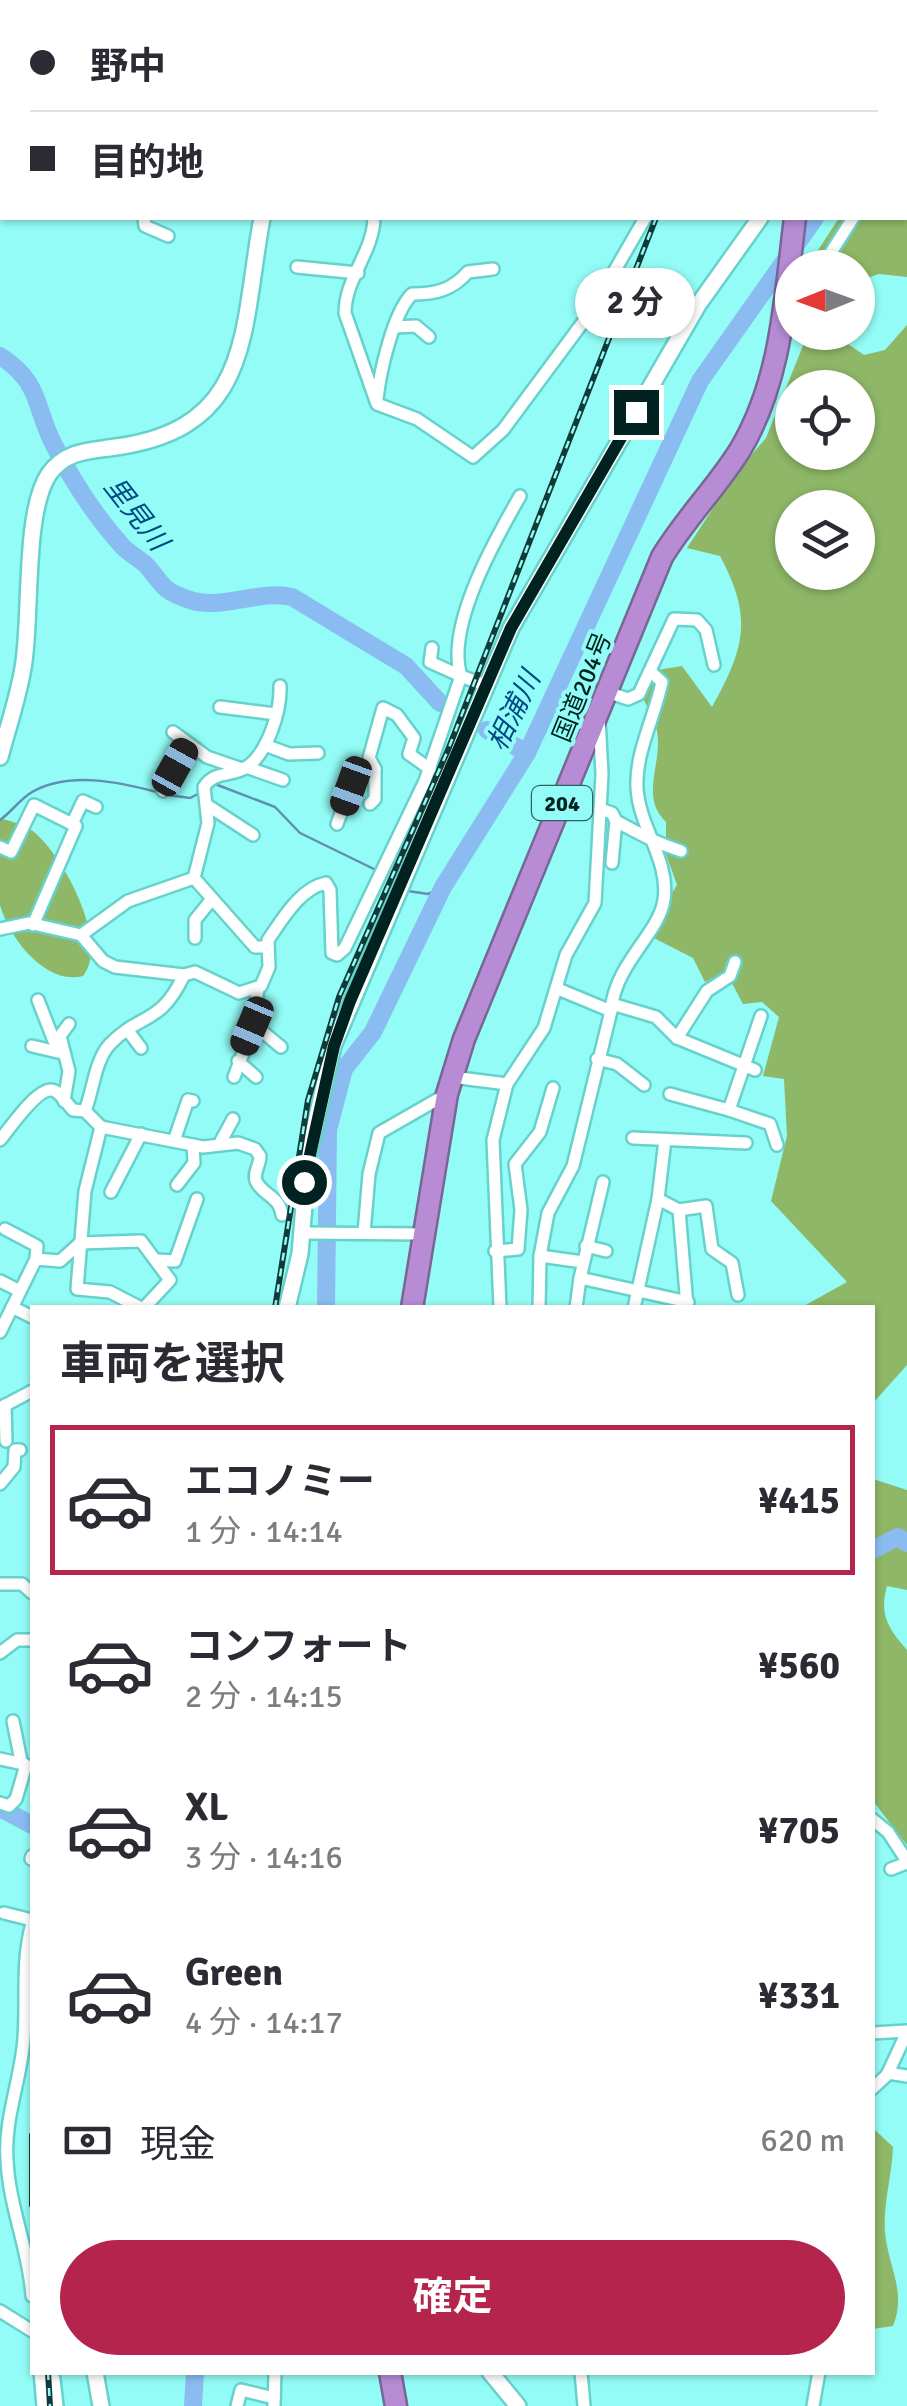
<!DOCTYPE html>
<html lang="ja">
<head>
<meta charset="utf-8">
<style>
	:root { --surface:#fff; --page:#f2f2f3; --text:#2b2b33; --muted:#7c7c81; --line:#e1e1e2; --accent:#b5244d }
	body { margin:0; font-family:Signika,"Noto Sans JP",sans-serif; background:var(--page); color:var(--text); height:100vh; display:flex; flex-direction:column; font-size:38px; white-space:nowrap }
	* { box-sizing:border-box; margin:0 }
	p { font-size:32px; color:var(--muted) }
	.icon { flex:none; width:55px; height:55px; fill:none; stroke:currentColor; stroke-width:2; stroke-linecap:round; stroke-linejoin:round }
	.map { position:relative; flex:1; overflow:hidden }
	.panel { position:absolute; left:30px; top:1305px; width:845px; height:1070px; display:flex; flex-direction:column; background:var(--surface); border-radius:0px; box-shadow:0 2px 8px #0004 }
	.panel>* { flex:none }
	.banner { position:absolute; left:0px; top:0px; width:908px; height:220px; box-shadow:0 2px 8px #0004; display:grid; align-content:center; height:220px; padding:0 30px; background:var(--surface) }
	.needle { width:65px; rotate:269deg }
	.tools { position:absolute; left:775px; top:250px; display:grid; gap:20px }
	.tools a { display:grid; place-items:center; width:100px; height:100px; border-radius:50%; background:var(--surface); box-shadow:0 2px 8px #0004; font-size:50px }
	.end { position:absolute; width:45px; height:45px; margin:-22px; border:12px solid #002321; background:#fff; box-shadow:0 0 0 5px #fff }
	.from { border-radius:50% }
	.bubble { position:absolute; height:70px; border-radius:35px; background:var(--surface); box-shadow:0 2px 8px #0004; font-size:32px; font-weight:700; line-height:70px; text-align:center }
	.car { position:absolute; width:30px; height:60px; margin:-30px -15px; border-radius:12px; box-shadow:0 0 8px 2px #0007; background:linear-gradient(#222 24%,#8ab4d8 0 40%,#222 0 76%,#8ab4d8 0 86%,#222 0) }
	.banner b { display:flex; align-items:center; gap:35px; height:95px; font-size:38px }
	.banner b+b { border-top:2px solid var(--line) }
	.banner i { width:25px; height:25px; background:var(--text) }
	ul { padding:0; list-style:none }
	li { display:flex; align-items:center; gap:30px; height:150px; margin:0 20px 15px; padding:0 10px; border:5px solid transparent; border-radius:0px }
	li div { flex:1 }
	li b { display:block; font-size:38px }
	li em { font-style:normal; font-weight:700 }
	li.current { border-color:var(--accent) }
	li>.icon { width:90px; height:90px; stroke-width:1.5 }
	h2 { padding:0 30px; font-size:45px; line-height:120px }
	.pay { display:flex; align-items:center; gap:25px; height:110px; padding:0 30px; font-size:38px }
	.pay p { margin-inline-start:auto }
	.cta { display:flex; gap:20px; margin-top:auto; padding:20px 30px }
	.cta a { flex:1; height:115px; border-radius:60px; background:var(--accent); color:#fff; font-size:40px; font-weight:700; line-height:115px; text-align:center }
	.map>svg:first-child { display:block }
</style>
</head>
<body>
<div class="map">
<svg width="907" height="2406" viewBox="0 0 907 2406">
	<rect width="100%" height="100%" fill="#93fcf6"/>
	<g fill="#8eb767" fill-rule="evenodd">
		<polygon points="907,154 907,277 879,274 858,281 858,268 812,267 811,261 839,218 905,218"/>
		<path d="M907,325V1365L873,1403L872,1308L802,1307L847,1282L771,1201L787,1136L784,1079L763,1076L779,1017L762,1002L743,1004L726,972L705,982L693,958L646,934L677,885L666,854V822C639,797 663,763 657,731C654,717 643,702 639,687L651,671L682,666L712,707C745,648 753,617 720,556L687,548L736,473L766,438L808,333H832L864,355L885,350ZM792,388H858V452H792ZM792,508H858V572H792Z"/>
		<path d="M0,818C9,821 22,824 30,829C61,850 111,943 83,976C46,986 9,938 0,905C0,880 0,844 0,818Z"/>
		<path d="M873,1479L907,1490V1590L887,1586C879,1615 888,1628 907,1650V1845L873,1801Z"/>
		<path d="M873,2128L893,2147C892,2176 883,2203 885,2232C888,2267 907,2291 893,2326L873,2329Z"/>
	</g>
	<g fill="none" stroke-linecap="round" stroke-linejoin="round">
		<g stroke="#618eb3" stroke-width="2.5">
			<polyline points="209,787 215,784 275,807 300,833 376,870"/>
			<polyline points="168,795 190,798 198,794"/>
			<path d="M0,820C10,813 19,801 29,794C66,770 121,782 160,793"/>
			<polyline points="408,891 428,894 443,887"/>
		</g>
		<g stroke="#8abcf2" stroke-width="18">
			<polyline points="905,93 907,90"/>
			<path d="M0,356C42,383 34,407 54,445C72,480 96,517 123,547C130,554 140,559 147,566C163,584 161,590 187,599C221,612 257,589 292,597L406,666L440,703"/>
			<polyline points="487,730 527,753"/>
			<polyline points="326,1308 328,1130 344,1069 373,1032 443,887 527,753 700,381 815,218"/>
			<polyline points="872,1550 898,1537 907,1543"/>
			<polyline points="0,1808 32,1825"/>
			<polyline points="193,2406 195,2372"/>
		</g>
		<g stroke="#67d2cc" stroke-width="16">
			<g id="street">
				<polyline points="145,0 147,2"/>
				<polyline points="644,0 646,2"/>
				<polyline points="84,2 85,0"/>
				<polyline points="389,2 392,0"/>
				<polyline points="620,2 623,0"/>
				<polyline points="0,3 2,3"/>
				<polyline points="905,135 907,133"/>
				<polyline points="0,200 2,198"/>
				<polyline points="144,218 145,226 168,236"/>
				<path d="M374,218C373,253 345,278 345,313L377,404L417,419L473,457L503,430L592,310L645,218"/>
				<polyline points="297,267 358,273"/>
				<polyline points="821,268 853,218"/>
				<polyline points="395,327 416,326 429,337"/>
				<path d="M377,399C380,372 393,313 412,294C436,294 452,290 468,272L493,269"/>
				<polyline points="432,648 430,662 461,676"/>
				<path d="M461,676C445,627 496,538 520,496"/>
				<polyline points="607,692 628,699 639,694 674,619 697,620 706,630 714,665"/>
				<polyline points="220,707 276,714"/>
				<polyline points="173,732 207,757 242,769"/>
				<polyline points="265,745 289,754 318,753"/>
				<polyline points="246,767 283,780"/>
				<polyline points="163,791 188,744"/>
				<polyline points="370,804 375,799 375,769"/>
				<polyline points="207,805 253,835"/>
				<polyline points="600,809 612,813 616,821 612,863"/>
				<path d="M616,821C638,833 656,843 681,851"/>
				<polyline points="72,824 83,801 96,807"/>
				<polyline points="337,824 351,786 375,769 369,758 383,708 397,715 414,738 409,754 430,769"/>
				<polyline points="0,847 11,852 34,805 76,826 33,925"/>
				<path d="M194,878L208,823L204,787C214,770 232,777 247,767C268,752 281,711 280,686"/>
				<polyline points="194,878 255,947 267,947"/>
				<polyline points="0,929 29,923 81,935 128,901 194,878"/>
				<polyline points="81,935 103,961 115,967 184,975"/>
				<polyline points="195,938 195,920 212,899"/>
				<path d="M558,989L611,1011C615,963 659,934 664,900C670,861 639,827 637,788C635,753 655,716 662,682L650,671"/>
				<polyline points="38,1000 54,1041 61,1041"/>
				<polyline points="612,1004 656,1017 677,1038 755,1070"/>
				<polyline points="252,1023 281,1047"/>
				<polyline points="129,1032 141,1048"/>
				<polyline points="677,1038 707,991 730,976 735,962"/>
				<polyline points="32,1046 62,1053"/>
				<polyline points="597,1059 617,1064 644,1085"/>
				<polyline points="238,1061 256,1077"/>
				<polyline points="234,1077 253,1027 258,988"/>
				<polyline points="452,1077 507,1084"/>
				<polyline points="670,1094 729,1110 761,1016"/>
				<polyline points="64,1101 69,1071 60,1036 69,1024"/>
				<polyline points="729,1110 770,1124 777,1145"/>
				<path d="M85,1111C93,1091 95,1060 110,1044C141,1012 160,1026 184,975L195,972L239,993L261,986L269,967L268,940C282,920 300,888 326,883L330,890L332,953L337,955L345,948L425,781L461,676L487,686"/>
				<path d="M101,1127L203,1147L238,1143L255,1149L260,1156C260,1165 253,1173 256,1181C263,1196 280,1196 282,1215"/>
				<polyline points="633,1138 746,1143"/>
				<path d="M0,1140C10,1128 40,1083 55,1091C62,1095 68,1105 73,1110L85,1111L101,1127L85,1191L77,1289L110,1292L141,1308"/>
				<polyline points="174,1141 188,1100 193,1101"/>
				<polyline points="221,1141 233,1119"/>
				<polyline points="603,1182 580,1278 688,1302"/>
				<polyline points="177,1185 194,1163 193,1145"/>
				<polyline points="111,1192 141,1134"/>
				<polyline points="658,1199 679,1210 687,1306"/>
				<polyline points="679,1210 706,1206 712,1249 732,1263 738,1295"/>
				<polyline points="5,1229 37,1246 36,1259"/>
				<polyline points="302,1233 423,1234"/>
				<polyline points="364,1233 369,1174 379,1133 447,1094"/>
				<polyline points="586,1246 606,1251"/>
				<polyline points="495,1251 518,1249 521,1210 515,1164 540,1132 553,1088"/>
				<polyline points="540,1256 548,1213 573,1166 611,1011"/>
				<polyline points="156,1260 175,1261 197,1199"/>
				<polyline points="0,1281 20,1291"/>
				<polyline points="12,1307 32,1317"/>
				<polyline points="500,1308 493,1140 507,1084 544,1028 566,955 595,903 602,774 599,719"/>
				<polyline points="539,1308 540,1256 583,1262"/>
				<polyline points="576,1308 580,1278"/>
				<polyline points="634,1308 658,1199 665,1140"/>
				<polyline points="0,1332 36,1259 60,1261 80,1243 141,1241 170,1280 144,1308"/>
				<polyline points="5,1405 6,1441"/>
				<polyline points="0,1408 32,1391"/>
				<polyline points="0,1484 14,1467 15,1450 20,1450"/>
				<polyline points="0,1584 22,1584 32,1593"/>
				<polyline points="0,1653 17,1640 32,1640"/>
				<polyline points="13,1721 21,1761"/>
				<polyline points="0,1759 24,1764"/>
				<polyline points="0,1803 9,1806 16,1799 26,1765"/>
				<polyline points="872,1819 888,1832 907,1861"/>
				<polyline points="31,1859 32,1856"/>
				<polyline points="891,1869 907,1863"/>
				<polyline points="4,1913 32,1920"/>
				<path d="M32,1923C21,1965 27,1996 24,2038C21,2080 4,2118 7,2160C9,2207 29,2249 32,2296"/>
				<polyline points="872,2033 907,2031"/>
				<polyline points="888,2073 907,2076"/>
				<polyline points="872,2089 887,2075 907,2032"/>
				<polyline points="0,2311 32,2331"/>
				<polyline points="40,2372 43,2406"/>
				<polyline points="48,2372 54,2379 57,2406"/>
				<polyline points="581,2372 584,2406"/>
				<polyline points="237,2406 241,2390 274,2398"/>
				<polyline points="274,2406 275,2372"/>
				<polyline points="813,2406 819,2372"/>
			</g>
		</g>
		<g stroke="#67d2cc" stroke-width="20">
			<g id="secondary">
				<polyline points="264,0 264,2"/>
				<path d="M0,757C8,727 18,698 23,668C32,619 23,512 49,474C66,450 90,451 116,447C254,428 241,330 262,218"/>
				<polyline points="287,1308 300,1254 308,1157 333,1046 511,628 698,305 760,218"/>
				<polyline points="95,2372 101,2406"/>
				<polyline points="490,2372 518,2406"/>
			</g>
		</g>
		<g stroke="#776795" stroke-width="25">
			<g id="highway">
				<polyline points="826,2 826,0"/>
				<path d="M412,1308L447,1094L464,1039L662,557C685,519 717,487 740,450C782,380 785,297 795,218"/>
				<polyline points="390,2372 396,2406"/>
			</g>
		</g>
		<use href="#street" stroke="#fff" stroke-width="11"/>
		<use href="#secondary" stroke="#fff" stroke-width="15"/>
		<use href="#highway" stroke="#b78cd4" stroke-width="20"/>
		<g stroke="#103b39" stroke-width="6">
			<g id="rail">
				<polyline points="732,2 733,0"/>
				<polyline points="275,1308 308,1100 339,997 448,750 656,218"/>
				<polyline points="32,2135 32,2205"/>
				<polyline points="48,2372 50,2406"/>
			</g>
		</g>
		<use href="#rail" stroke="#93fcf6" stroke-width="2.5" stroke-dasharray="8" stroke-linecap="butt"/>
	</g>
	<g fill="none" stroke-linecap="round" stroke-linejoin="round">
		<polyline stroke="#002321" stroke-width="12" points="304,1182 334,1046 350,1001 511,628 636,412"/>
	</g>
	<g text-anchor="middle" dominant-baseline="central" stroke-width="8" stroke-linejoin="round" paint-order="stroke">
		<rect fill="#93fcf6" stroke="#2c6461" stroke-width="2.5" x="532" y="786" width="60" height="34" rx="8"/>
		<g font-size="22" font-weight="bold" fill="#002321">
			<text x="562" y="803">204</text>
		</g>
		<g font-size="25" fill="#002321" stroke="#93fcf6">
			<text transform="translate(582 687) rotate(-68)">国道204号</text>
		</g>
		<g font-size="28" font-style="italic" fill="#004a85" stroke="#93fcf6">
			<text transform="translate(136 514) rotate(52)">里見川</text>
			<text transform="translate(514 711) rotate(-64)">相浦川</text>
		</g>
	</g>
</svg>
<div class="tools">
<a><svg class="needle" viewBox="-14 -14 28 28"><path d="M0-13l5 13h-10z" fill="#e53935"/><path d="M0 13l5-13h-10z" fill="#7c7c81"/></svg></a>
<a><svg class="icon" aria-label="locate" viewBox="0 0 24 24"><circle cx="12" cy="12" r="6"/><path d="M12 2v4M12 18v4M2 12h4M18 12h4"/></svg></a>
<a><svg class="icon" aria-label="layers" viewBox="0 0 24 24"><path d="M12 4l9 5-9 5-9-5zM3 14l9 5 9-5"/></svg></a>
</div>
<i class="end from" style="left:304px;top:1182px"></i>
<i class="end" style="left:636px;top:412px"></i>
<div class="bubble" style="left:575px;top:268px;width:120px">2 分</div>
<i class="car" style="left:175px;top:767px;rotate:29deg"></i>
<i class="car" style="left:351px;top:786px;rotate:200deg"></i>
<i class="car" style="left:252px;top:1026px;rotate:203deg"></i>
<div class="banner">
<b><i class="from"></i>野中</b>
<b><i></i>目的地</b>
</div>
<section class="panel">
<h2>車両を選択</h2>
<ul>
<li class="current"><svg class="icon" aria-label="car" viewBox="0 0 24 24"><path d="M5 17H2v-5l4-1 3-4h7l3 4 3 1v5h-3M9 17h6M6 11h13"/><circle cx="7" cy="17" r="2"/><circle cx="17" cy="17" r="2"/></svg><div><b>エコノミー</b><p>1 分 · 14:14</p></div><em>¥415</em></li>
<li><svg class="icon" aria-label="car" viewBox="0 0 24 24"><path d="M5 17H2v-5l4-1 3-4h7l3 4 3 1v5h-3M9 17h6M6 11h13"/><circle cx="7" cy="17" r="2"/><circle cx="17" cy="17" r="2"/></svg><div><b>コンフォート</b><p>2 分 · 14:15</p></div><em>¥560</em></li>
<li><svg class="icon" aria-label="car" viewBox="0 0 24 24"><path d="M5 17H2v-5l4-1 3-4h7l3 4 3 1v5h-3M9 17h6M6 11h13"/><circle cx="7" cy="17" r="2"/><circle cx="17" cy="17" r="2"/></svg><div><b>XL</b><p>3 分 · 14:16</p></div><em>¥705</em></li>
<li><svg class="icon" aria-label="car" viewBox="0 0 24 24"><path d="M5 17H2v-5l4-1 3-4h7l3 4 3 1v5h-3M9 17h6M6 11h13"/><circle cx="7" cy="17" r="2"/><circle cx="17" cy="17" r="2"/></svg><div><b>Green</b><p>4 分 · 14:17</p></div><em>¥331</em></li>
</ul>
<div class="pay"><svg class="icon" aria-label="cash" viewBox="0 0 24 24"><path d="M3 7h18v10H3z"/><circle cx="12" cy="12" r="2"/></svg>現金<p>620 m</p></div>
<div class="cta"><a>確定</a></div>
</section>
</div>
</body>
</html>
